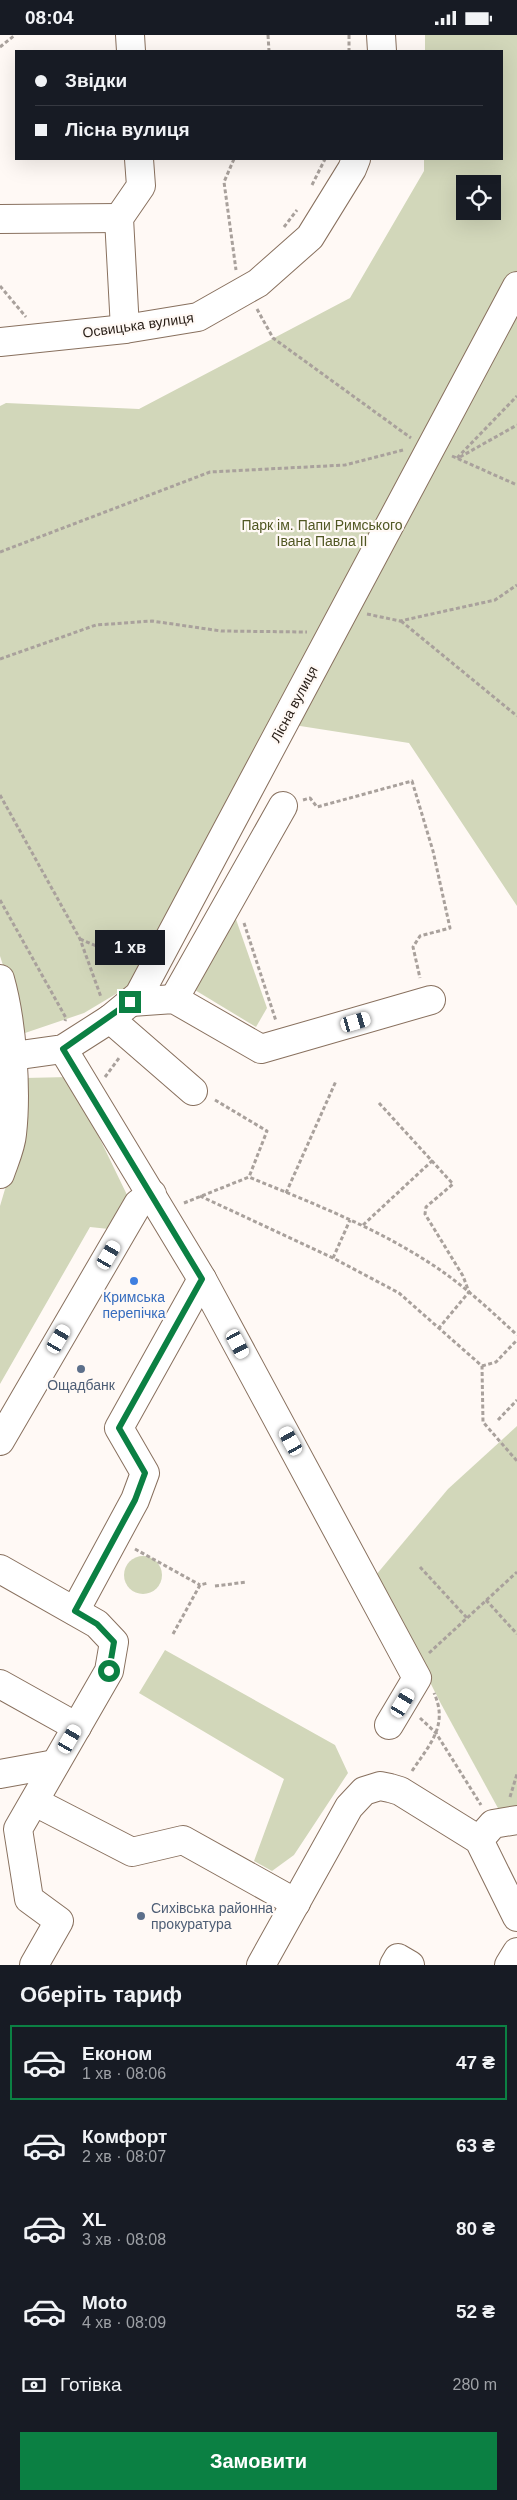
<!DOCTYPE html>
<html lang="uk">
<head>
<meta charset="utf-8">
<style>
	:root { --surface:#171b24; --page:#242831; --text:#f1f3f6; --muted:#9ea1a6; --line:#363941; --accent:#0b8043 }
	body { margin:0; font-family:Arial,sans-serif; background:var(--page); color:var(--text); height:100vh; display:flex; flex-direction:column; font-size:19px; white-space:nowrap }
	* { box-sizing:border-box; margin:0 }
	p { font-size:16px; color:var(--muted) }
	.icon { flex:none; width:28px; height:28px; fill:none; stroke:currentColor; stroke-width:2; stroke-linecap:round; stroke-linejoin:round }
	.map { position:relative; height:1930px; overflow:hidden }
	.panel { display:flex; flex-direction:column; background:var(--surface); flex:1 }
	.panel>* { flex:none }
	.hud { position:absolute; left:15px; top:15px; width:488px; height:110px; border-radius:0px; box-shadow:0 5px 20px #0002; display:grid; align-content:center; height:110px; padding:0 20px; background:var(--surface) }
	.fabs { position:absolute; left:456px; top:140px; display:grid; gap:10px }
	.fabs a { display:grid; place-items:center; width:45px; height:45px; border-radius:0px; background:var(--surface); box-shadow:0 5px 20px #0002; font-size:25px }
	.end { position:absolute; width:22px; height:22px; margin:-11px; border:6px solid #0b8043; background:#fff; box-shadow:0 0 0 2px #fff }
	.from { border-radius:50% }
	.bubble { position:absolute; height:35px; border-radius:0px; background:var(--surface); box-shadow:0 5px 20px #0002; font-size:16px; font-weight:700; line-height:35px; text-align:center }
	.car { position:absolute; width:15px; height:30px; margin:-15px -8px; border-radius:6px; box-shadow:0 0 4px 1px #0007; background:linear-gradient(#fff 24%,#345 0 40%,#fff 0 76%,#345 0 86%,#fff 0) }
	.hud b { display:flex; align-items:center; gap:18px; height:48px; font-size:19px }
	.hud b+b { border-top:1px solid var(--line) }
	.hud i { width:12px; height:12px; background:var(--text) }
	ul { padding:0; list-style:none }
	li { display:flex; align-items:center; gap:15px; height:75px; margin:0 10px 8px; padding:0 10px; border:2px solid transparent; border-radius:0px }
	li div { flex:1 }
	li b { display:block; font-size:19px }
	li em { font-style:normal; font-weight:700 }
	li.on { border-color:var(--accent) }
	li>.icon { width:45px; height:45px; stroke-width:1.5 }
	h2 { padding:0 20px; font-size:22px; line-height:60px }
	.pay { display:flex; align-items:center; gap:12px; height:55px; padding:0 20px; font-size:19px }
	.pay p { margin-inline-start:auto }
	.button { display:flex; gap:10px; margin-top:auto; padding:10px 20px }
	.button a { flex:1; height:58px; border-radius:0px; background:var(--accent); color:#fff; font-size:20px; font-weight:700; line-height:58px; text-align:center }
	.status { display:flex; justify-content:space-between; align-items:center; height:35px; padding:0 25px; background:var(--surface); direction:ltr }
	.status svg { height:14px; fill:currentColor }
	.map>svg:first-child { display:block }
</style>
</head>
<body>
<div class="status"><b>08:04</b><svg viewBox="0 0 49 12"><path d="M0 12V9h3v3zM5 12V6h3v6zM10 12V3h3v9zM15 12V0h3v12zM26 1h20v11H26zM47 4h2v5h-2z"/></svg></div>
<div class="map">
<svg width="517" height="1930" viewBox="0 0 517 1930">
	<rect width="100%" height="100%" fill="#fff9f5"/>
	<g fill="#d2d7ba" fill-rule="evenodd">
		<path d="M425,0H517V871L409,708L281,688L146,941L84,978L25,998L0,921V371L6,368L139,374L350,263L424,136V124H501V16H425ZM465,149H492V176H465Z"/>
		<polygon points="231,870 267,973 256,992 185,949"/>
		<polygon points="70,1042 128,1162 109,1194 90,1192 0,1349 0,1171 8,1144 24,1043"/>
		<polygon points="517,1391 517,1773 499,1775 440,1667 376,1540 448,1454"/>
		<circle cx="143" cy="1540" r="19"/>
		<polygon points="165,1615 335,1710 348,1738 294,1820 272,1836 254,1826 284,1744 139,1658"/>
	</g>
	<g fill="none" stroke-linecap="round" stroke-linejoin="round">
		<g stroke="#88705e" stroke-width="30">
			<g id="minor">
				<polyline points="130,0 131,16"/>
				<polyline points="381,0 382,16"/>
				<polyline points="0,184 119,183"/>
				<polyline points="125,294 119,183 141,151 139,124"/>
				<polyline points="0,307 125,294 198,282 258,248 310,202 352,134 356,124"/>
				<path d="M0,944C12,986 17,1055 12,1099C11,1112 4,1127 0,1139"/>
				<polyline points="174,964 283,771"/>
				<polyline points="131,967 174,964 261,1014 431,965"/>
				<polyline points="110,984 193,1056"/>
				<polyline points="63,1014 202,1244 417,1643 389,1690"/>
				<polyline points="13,1021 63,1014 110,984 139,960 517,251"/>
				<polyline points="0,1406 138,1169 152,1159"/>
				<polyline points="0,1534 97,1589 114,1607 109,1636 18,1794 29,1864 59,1886 34,1930"/>
				<polyline points="75,1576 135,1465 145,1438 119,1393 202,1244"/>
				<polyline points="0,1649 77,1692"/>
				<polyline points="0,1739 55,1729"/>
				<polyline points="35,1767 132,1817 183,1805 296,1868"/>
				<polyline points="479,1805 493,1789 517,1785"/>
				<polyline points="261,1930 349,1772 364,1756 380,1751 390,1753 400,1756 479,1805 517,1882"/>
				<polyline points="394,1930 398,1923 410,1930"/>
				<polyline points="509,1930 517,1917"/>
			</g>
		</g>
		<g stroke="#a9a19c" stroke-width="3" stroke-dasharray="4 2.5" stroke-linecap="butt">
			<polyline points="268,0 269,16"/>
			<polyline points="349,0 349,16"/>
			<polyline points="0,12 15,0"/>
			<polyline points="234,124 224,147 236,235"/>
			<polyline points="312,150 325,124"/>
			<polyline points="284,192 297,175"/>
			<polyline points="0,251 26,282"/>
			<polyline points="257,274 273,303 411,403"/>
			<polyline points="452,421 517,450"/>
			<polyline points="460,422 517,390"/>
			<polyline points="457,423 517,361"/>
			<polyline points="0,517 210,437 345,430 403,415"/>
			<polyline points="367,579 400,586 495,565 517,550"/>
			<polyline points="401,586 517,681"/>
			<polyline points="0,624 96,590 152,586 221,596 307,597"/>
			<polyline points="0,760 80,904 101,962"/>
			<polyline points="303,765 310,763 317,772 412,746 433,816 450,893 420,901 413,912 420,943"/>
			<polyline points="0,865 66,983 65,986"/>
			<polyline points="244,888 276,986"/>
			<polyline points="80,904 131,926"/>
			<polyline points="105,1042 119,1023"/>
			<polyline points="215,1065 267,1096 249,1142"/>
			<polyline points="379,1068 453,1149 426,1172 425,1179 463,1241 469,1257 439,1293"/>
			<polyline points="286,1158 336,1046"/>
			<polyline points="200,1161 333,1223 399,1258 482,1331 483,1387 517,1426"/>
			<path d="M184,1168L249,1142C309,1167 370,1190 425,1225C459,1246 488,1273 517,1300"/>
			<polyline points="363,1190 433,1125"/>
			<polyline points="333,1223 350,1185"/>
			<polyline points="482,1331 496,1327 517,1305"/>
			<polyline points="498,1385 517,1365"/>
			<polyline points="135,1514 200,1550"/>
			<polyline points="420,1532 467,1583"/>
			<polyline points="215,1551 247,1547"/>
			<polyline points="486,1565 517,1599"/>
			<polyline points="173,1599 200,1550 208,1548"/>
			<polyline points="429,1618 517,1537"/>
			<polyline points="420,1683 436,1698 481,1770"/>
			<path d="M412,1736C429,1710 449,1691 434,1658"/>
			<polyline points="510,1762 517,1739"/>
		</g>
		<use href="#minor" stroke="#fff" stroke-width="28"/>
	</g>
	<g fill="none" stroke-linecap="round" stroke-linejoin="round">
		<polyline stroke="#0b8043" stroke-width="6" points="109,1636 114,1607 97,1589 75,1576 135,1465 145,1438 119,1393 202,1244 63,1014 130,967"/>
	</g>
	<circle fill="#3f7fe0" stroke="#fff9f5" stroke-width="2" cx="134" cy="1246" r="5"/>
	<g fill="#5c6f8a" stroke="#fff9f5" stroke-width="2">
		<circle cx="81" cy="1334" r="5"/>
		<circle cx="141" cy="1881" r="5"/>
	</g>
	<g text-anchor="middle" dominant-baseline="central" stroke-width="4.5" stroke-linejoin="round" paint-order="stroke">
		<g font-size="14" fill="#281e17" stroke="#fff9f5">
			<text transform="translate(138 290) rotate(-8)">Освицька вулиця</text>
			<text transform="translate(294 669) rotate(-62)">Лісна вулиця</text>
		</g>
		<g font-size="14" fill="#515723" stroke="#fff9f5">
			<text x="322" y="490">Парк ім. Папи Римського<tspan x="322" dy="16">Івана Павла ІІ</tspan></text>
		</g>
		<g font-size="14" fill="#366cbe" stroke="#fff9f5">
			<text x="134" y="1262">Кримська<tspan x="134" dy="16">перепічка</tspan></text>
		</g>
		<g font-size="14" fill="#4e5e75" stroke="#fff9f5">
			<text x="81" y="1350">Ощадбанк</text>
			<text x="151" y="1873" text-anchor="start">Сихівська районна<tspan x="151" dy="16">прокуратура</tspan></text>
		</g>
	</g>
</svg>
<div class="fabs">
<a><svg class="icon" aria-label="locate" viewBox="0 0 24 24"><circle cx="12" cy="12" r="6"/><path d="M12 2v4M12 18v4M2 12h4M18 12h4"/></svg></a>
</div>
<i class="end from" style="left:109px;top:1636px"></i>
<i class="end" style="left:130px;top:967px"></i>
<div class="bubble" style="left:95px;top:895px;width:70px">1 хв</div>
<i class="car" style="left:356px;top:987px;rotate:74deg"></i>
<i class="car" style="left:109px;top:1220px;rotate:30deg"></i>
<i class="car" style="left:59px;top:1304px;rotate:30deg"></i>
<i class="car" style="left:238px;top:1309px;rotate:152deg"></i>
<i class="car" style="left:291px;top:1406px;rotate:331deg"></i>
<i class="car" style="left:403px;top:1668px;rotate:31deg"></i>
<i class="car" style="left:70px;top:1704px;rotate:30deg"></i>
<div class="hud">
<b><i class="from"></i>Звідки</b>
<b><i></i>Лісна вулиця</b>
</div>
</div>
<section class="panel">
<h2>Оберіть тариф</h2>
<ul>
<li class="on"><svg class="icon" aria-label="car" viewBox="0 0 24 24"><path d="M5 17H2v-5l4-1 3-4h7l3 4 3 1v5h-3M9 17h6M6 11h13"/><circle cx="7" cy="17" r="2"/><circle cx="17" cy="17" r="2"/></svg><div><b>Економ</b><p>1 хв · 08:06</p></div><em>47 ₴</em></li>
<li><svg class="icon" aria-label="car" viewBox="0 0 24 24"><path d="M5 17H2v-5l4-1 3-4h7l3 4 3 1v5h-3M9 17h6M6 11h13"/><circle cx="7" cy="17" r="2"/><circle cx="17" cy="17" r="2"/></svg><div><b>Комфорт</b><p>2 хв · 08:07</p></div><em>63 ₴</em></li>
<li><svg class="icon" aria-label="car" viewBox="0 0 24 24"><path d="M5 17H2v-5l4-1 3-4h7l3 4 3 1v5h-3M9 17h6M6 11h13"/><circle cx="7" cy="17" r="2"/><circle cx="17" cy="17" r="2"/></svg><div><b>XL</b><p>3 хв · 08:08</p></div><em>80 ₴</em></li>
<li><svg class="icon" aria-label="car" viewBox="0 0 24 24"><path d="M5 17H2v-5l4-1 3-4h7l3 4 3 1v5h-3M9 17h6M6 11h13"/><circle cx="7" cy="17" r="2"/><circle cx="17" cy="17" r="2"/></svg><div><b>Moto</b><p>4 хв · 08:09</p></div><em>52 ₴</em></li>
</ul>
<div class="pay"><svg class="icon" aria-label="cash" viewBox="0 0 24 24"><path d="M3 7h18v10H3z"/><circle cx="12" cy="12" r="2"/></svg>Готівка<p>280 m</p></div>
<div class="button"><a>Замовити</a></div>
</section>
</body>
</html>
